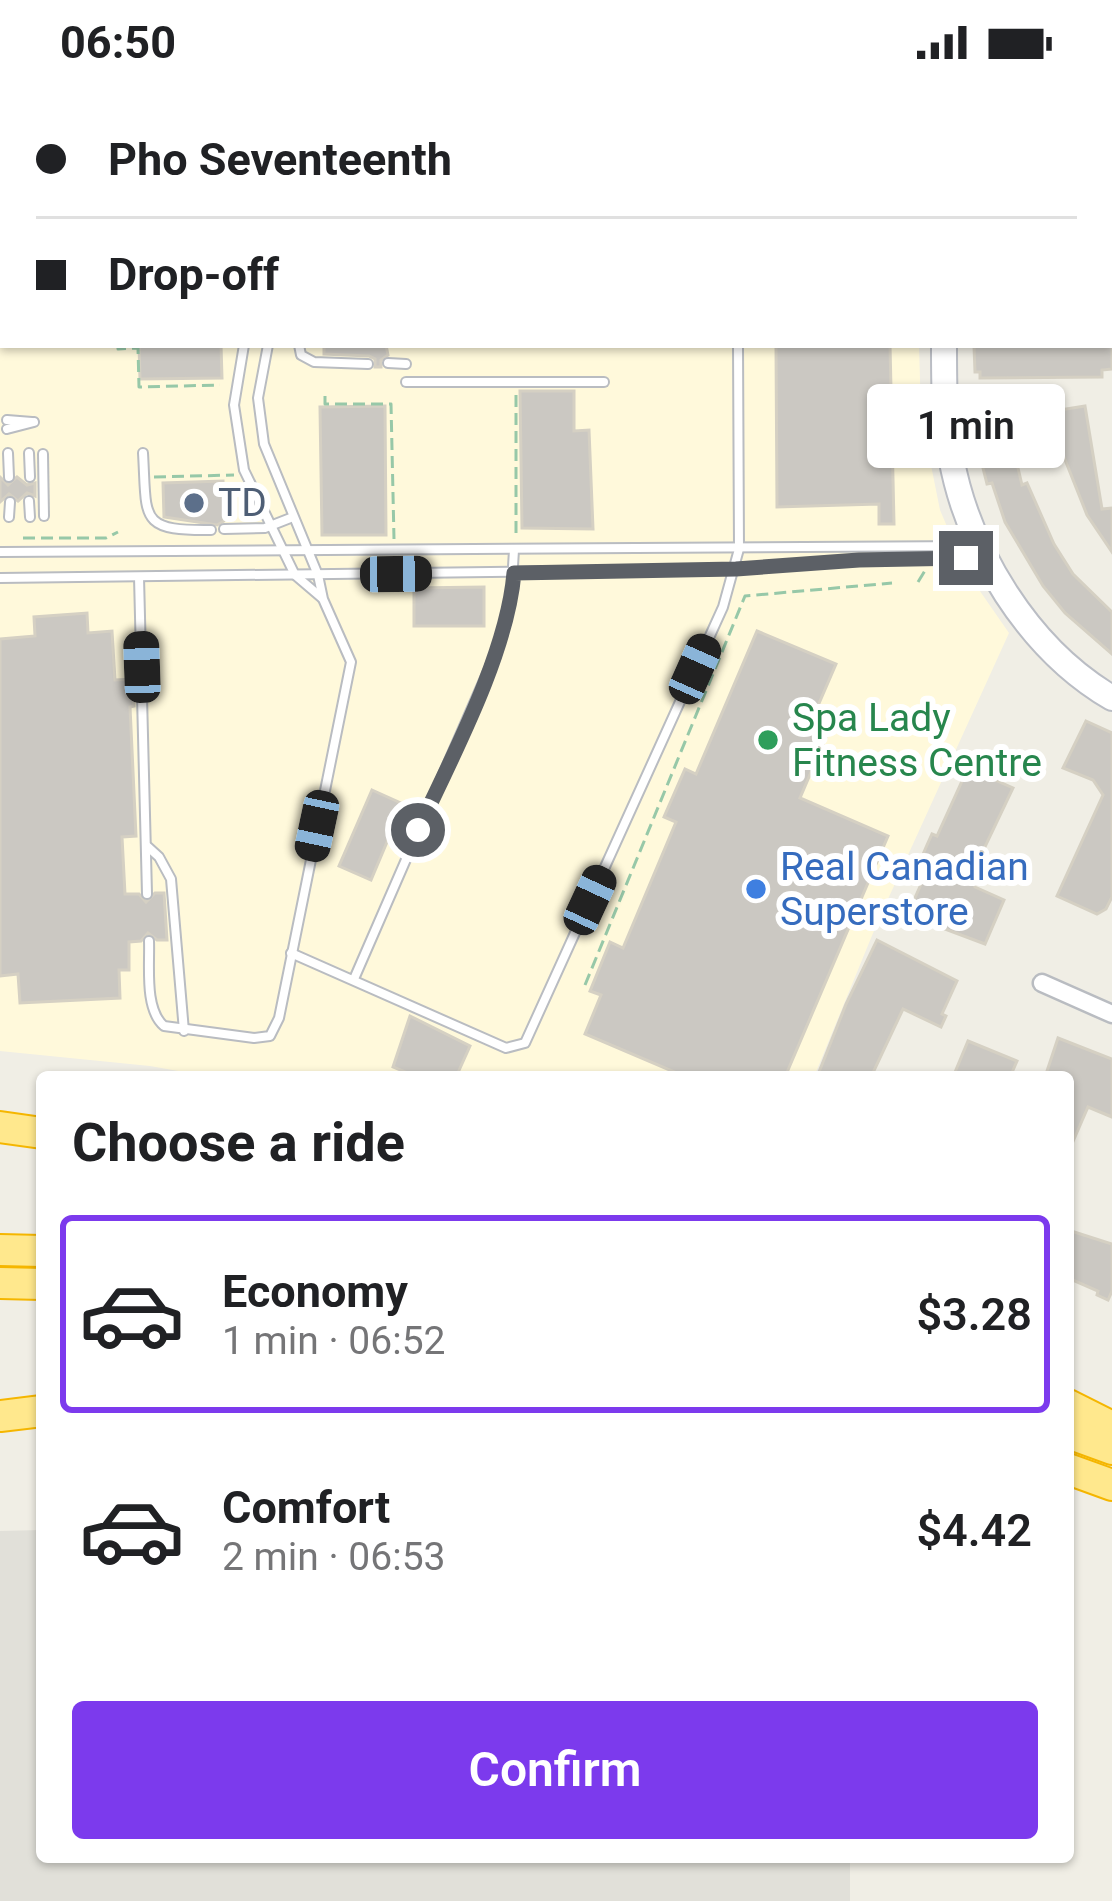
<!DOCTYPE html>
<html lang="en">
<head>
<meta charset="utf-8">
<style>
	:root { --surface:#fff; --page:#f6f6f6; --text:#202124; --muted:#757577; --line:#e0e0e0; --accent:#7c3aed }
	body { margin:0; font-family:Roboto,sans-serif; background:var(--page); color:var(--text); height:100vh; display:flex; flex-direction:column; font-size:45px; white-space:nowrap }
	* { box-sizing:border-box; margin:0 }
	p { font-size:39px; color:var(--muted) }
	.icon { flex:none; width:66px; height:66px; fill:none; stroke:currentColor; stroke-width:2; stroke-linecap:round; stroke-linejoin:round }
	.map { position:relative; flex:1; overflow:hidden }
	.sheet { position:absolute; left:36px; top:987px; width:1038px; height:792px; display:flex; flex-direction:column; background:var(--surface); border-radius:12px; box-shadow:0 3px 9px #0004 }
	.sheet>* { flex:none }
	.hud { position:absolute; left:0px; top:0px; width:1113px; height:264px; box-shadow:0 3px 9px #0004; display:grid; align-content:center; height:264px; padding:0 36px; background:var(--surface) }
	.end { position:absolute; width:54px; height:54px; margin:-27px; border:15px solid #5c6066; background:#fff; box-shadow:0 0 0 6px #fff }
	.from { border-radius:50% }
	.bubble { position:absolute; height:84px; border-radius:12px; background:var(--surface); box-shadow:0 3px 9px #0004; font-size:39px; font-weight:600; line-height:84px; text-align:center }
	.car { position:absolute; width:36px; height:72px; margin:-36px -18px; border-radius:15px; box-shadow:0 0 9px 3px #0007; background:linear-gradient(#222 24%,#8ab4d8 0 40%,#222 0 76%,#8ab4d8 0 86%,#222 0) }
	.hud b { display:flex; align-items:center; gap:42px; height:114px; font-size:45px }
	.hud b+b { border-top:3px solid var(--line) }
	.hud i { width:30px; height:30px; background:var(--text) }
	ul { padding:0; list-style:none }
	li { display:flex; align-items:center; gap:36px; height:198px; margin:0 24px 18px; padding:0 12px; border:6px solid transparent; border-radius:12px }
	li div { flex:1 }
	li b { display:block; font-size:45px }
	li em { font-style:normal; font-weight:600 }
	li.active { border-color:var(--accent) }
	li>.icon { width:108px; height:108px; stroke-width:1.5 }
	h2 { padding:0 36px; font-size:54px; line-height:144px }
	.cta { display:flex; gap:24px; margin-top:auto; padding:24px 36px }
	.cta a { flex:1; height:138px; border-radius:12px; background:var(--accent); color:#fff; font-size:48px; font-weight:600; line-height:138px; text-align:center }
	.status { display:flex; justify-content:space-between; align-items:center; height:84px; padding:0 60px; background:var(--surface); direction:ltr }
	.status svg { height:33px; fill:currentColor }
	.map>svg:first-child { display:block }
</style>
</head>
<body>
<div class="status"><b>06:50</b><svg viewBox="0 0 49 12"><path d="M0 12V9h3v3zM5 12V6h3v6zM10 12V3h3v9zM15 12V0h3v12zM26 1h20v11H26zM47 4h2v5h-2z"/></svg></div>
<div class="map">
<svg width="1112" height="1817" viewBox="0 0 1112 1817">
	<rect width="100%" height="100%" fill="#f0eee5"/>
	<polygon fill="#fff9db" points="0,0 911,0 3,3 3,261 919,261 921,331 940,426 966,487 1009,549 878,837 814,993 212,993 150,982 0,967"/>
	<polygon fill="#e1e0d9" points="42,1446 42,1773 850,1773 850,1817 0,1817 0,1447"/>
	<g fill="#cbc8c2" stroke="#d5d0c3" stroke-width="3">
		<polygon points="139,261 221,261 222,294 140,295"/>
		<polygon points="324,261 386,261 388,271 381,276 381,283 375,283 375,275 369,272 324,270"/>
		<polygon points="776,261 890,261 894,440 879,440 879,420 777,423"/>
		<polygon points="1112,261 1112,285 1102,286 1102,293 980,294 980,288 975,288 974,262"/>
		<polygon points="520,307 574,307 574,347 589,346 593,445 522,444"/>
		<polygon points="385,322 386,451 322,451 320,323"/>
		<polygon points="1085,322 1102,425 1112,424 1112,468 1087,431 1060,363 1054,332 1061,331 1060,326"/>
		<polygon points="1005,329 1022,401 1027,399 1054,460 1073,490 1112,528 1112,570 1065,529 1043,502 1005,438 992,399 987,400 980,372 984,371 979,332"/>
		<polygon points="0,393 8,401 17,393 27,401 35,399 35,412 27,409 18,417 9,410 0,418"/>
		<polygon points="223,397 224,437 217,441 164,433 163,399"/>
		<polygon points="484,503 484,542 414,542 414,504"/>
		<polygon points="87,529 88,549 112,547 115,596 133,595 134,622 130,623 136,752 122,753 125,810 139,810 146,818 155,809 164,809 167,856 157,856 148,849 141,857 129,858 129,886 119,886 120,914 20,919 18,890 0,892 0,555 35,552 34,533"/>
		<polygon points="757,547 836,580 814,631 832,639 800,714 888,752 785,993 686,993 585,950 601,911 590,907 610,858 623,864 676,738 664,733 674,710 685,685 696,690"/>
		<polygon points="1086,637 1112,649 1112,813 1106,825 1097,830 1057,812 1103,711 1093,696 1063,684"/>
		<polygon points="968,684 1013,704 971,792 975,803 1004,816 985,860 942,844 944,840 910,825 930,780 921,775 927,761 932,750 937,752"/>
		<polygon points="372,706 403,720 371,796 339,782"/>
		<polygon points="877,856 957,897 942,930 946,932 941,943 903,925 871,993 817,993 846,920"/>
		<polygon points="410,932 470,962 456,993 417,993 393,983"/>
		<polygon points="1058,954 1112,975 1112,1033 1088,1023 1068,1069 1068,993 1045,993"/>
		<polygon points="968,957 1017,977 1010,993 953,993"/>
		<polygon points="1068,1146 1112,1160 1112,1207 1108,1216 1097,1211 1098,1207 1068,1194"/>
	</g>
	<g fill="none" stroke-linecap="round" stroke-linejoin="round">
		<g stroke="#b9bcc1" stroke-width="12">
			<g id="lane">
				<polyline points="324,0 325,3"/>
				<polyline points="750,0 750,3"/>
				<polyline points="248,3 248,0"/>
				<polyline points="340,3 340,0"/>
				<polyline points="360,3 360,0"/>
				<polyline points="973,3 973,0"/>
				<polyline points="0,110 3,110"/>
				<polyline points="0,180 3,180"/>
				<polyline points="1110,236 1112,236"/>
				<polyline points="0,244 3,244"/>
				<polyline points="0,253 3,253"/>
				<polyline points="244,261 234,321 244,386 295,491 322,514"/>
				<polyline points="299,261 301,271 314,278 368,280"/>
				<polyline points="388,279 406,280"/>
				<polyline points="406,298 604,298"/>
				<polyline points="7,336 32,338"/>
				<polyline points="7,345 34,338"/>
				<polyline points="8,369 9,393"/>
				<polyline points="29,369 30,393"/>
				<path d="M143,369C147,435 138,447 211,446"/>
				<polyline points="43,370 44,432"/>
				<polyline points="29,417 30,433"/>
				<polyline points="9,433 10,418"/>
				<polyline points="224,445 265,444 293,433"/>
				<polyline points="0,468 972,462"/>
				<polyline points="139,493 147,810"/>
				<polyline points="0,494 736,485 859,476 977,473"/>
				<polyline points="148,763 159,773 171,795 184,947"/>
				<path d="M149,857C150,881 144,925 164,942L254,954L270,952L279,934L351,578L323,515L318,491L264,360L258,314L268,261"/>
				<polyline points="291,869 506,964 525,959 723,523 739,465 738,261"/>
				<polyline points="354,895 495,571 511,515 514,466"/>
			</g>
		</g>
		<g stroke="#b9bcc1" stroke-width="21">
			<g id="street">
				<polyline points="1078,3 1079,0"/>
				<polyline points="1110,131 1112,131"/>
				<polyline points="1042,899 1112,930"/>
			</g>
		</g>
		<g stroke="#babdc4" stroke-width="28">
			<g id="secondary">
				<polyline points="938,0 938,3"/>
				<path d="M944,261C944,298 944,336 951,373C968,466 1028,565 1112,614"/>
			</g>
		</g>
		<g stroke="#f5b600" stroke-width="34">
			<g id="highway">
				<polyline points="0,1043 42,1049"/>
				<polyline points="0,1166 42,1167"/>
				<polyline points="0,1199 42,1200"/>
				<polyline points="1068,1321 1112,1343"/>
				<polyline points="0,1332 42,1327"/>
				<polyline points="1068,1349 1112,1365"/>
				<polyline points="1068,1385 1112,1401"/>
			</g>
		</g>
		<g stroke="#97c8a8" stroke-width="3" stroke-dasharray="12 6" stroke-linecap="butt">
			<polyline points="0,62 3,65"/>
			<polyline points="0,221 3,221"/>
			<polyline points="118,261 118,265 138,264 139,303 220,301"/>
			<polyline points="516,311 516,455"/>
			<polyline points="325,312 325,320 391,320 394,455"/>
			<polyline points="154,393 234,391"/>
			<polyline points="23,454 106,454 118,448"/>
			<polyline points="918,498 926,485"/>
			<polyline points="585,901 745,512 892,499"/>
		</g>
		<use href="#lane" stroke="#fff" stroke-width="8"/>
		<use href="#street" stroke="#fff" stroke-width="16"/>
		<use href="#secondary" stroke="#fff" stroke-width="24"/>
		<use href="#highway" stroke="#ffe88d" stroke-width="30"/>
	</g>
	<g fill="none" stroke-linecap="round" stroke-linejoin="round">
		<path stroke="#5c6066" stroke-width="15" d="M418,746C453,671 507,570 514,489L736,485L859,476L966,474"/>
	</g>
	<circle fill="#5c6f8a" stroke="#fff" stroke-width="4.5" cx="194" cy="419" r="12"/>
	<circle fill="#2e9e5b" stroke="#fff" stroke-width="4.5" cx="768" cy="656" r="12"/>
	<circle fill="#3f7fe0" stroke="#fff" stroke-width="4.5" cx="756" cy="805" r="12"/>
	<g text-anchor="middle" dominant-baseline="central" stroke-width="12" stroke-linejoin="round" paint-order="stroke">
		<g font-size="39" fill="#4e5e75" stroke="#fff" text-anchor="start">
			<text x="218" y="419">TD</text>
		</g>
		<g font-size="39" fill="#27864d" stroke="#fff" text-anchor="start">
			<text x="792" y="634">Spa Lady<tspan x="792" dy="45">Fitness Centre</tspan></text>
		</g>
		<g font-size="39" fill="#366cbe" stroke="#fff" text-anchor="start">
			<text x="780" y="783">Real Canadian<tspan x="780" dy="45">Superstore</tspan></text>
		</g>
	</g>
</svg>
<i class="end from" style="left:418px;top:746px"></i>
<i class="end" style="left:966px;top:474px"></i>
<div class="bubble" style="left:867px;top:300px;width:198px">1 min</div>
<i class="car" style="left:396px;top:490px;rotate:89deg"></i>
<i class="car" style="left:142px;top:583px;rotate:358deg"></i>
<i class="car" style="left:695px;top:585px;rotate:24deg"></i>
<i class="car" style="left:317px;top:742px;rotate:192deg"></i>
<i class="car" style="left:590px;top:816px;rotate:25deg"></i>
<div class="hud">
<b><i class="from"></i>Pho Seventeenth</b>
<b><i></i>Drop-off</b>
</div>
<section class="sheet">
<h2>Choose a ride</h2>
<ul>
<li class="active"><svg class="icon" aria-label="car" viewBox="0 0 24 24"><path d="M5 17H2v-5l4-1 3-4h7l3 4 3 1v5h-3M9 17h6M6 11h13"/><circle cx="7" cy="17" r="2"/><circle cx="17" cy="17" r="2"/></svg><div><b>Economy</b><p>1 min · 06:52</p></div><em>$3.28</em></li>
<li><svg class="icon" aria-label="car" viewBox="0 0 24 24"><path d="M5 17H2v-5l4-1 3-4h7l3 4 3 1v5h-3M9 17h6M6 11h13"/><circle cx="7" cy="17" r="2"/><circle cx="17" cy="17" r="2"/></svg><div><b>Comfort</b><p>2 min · 06:53</p></div><em>$4.42</em></li>
</ul>
<div class="cta"><a>Confirm</a></div>
</section>
</div>
</body>
</html>
